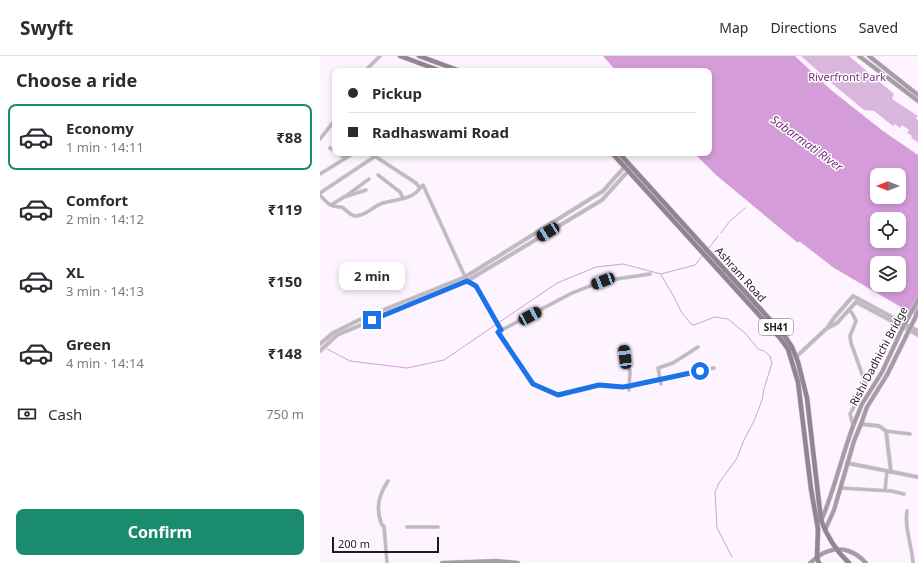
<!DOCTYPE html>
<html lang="en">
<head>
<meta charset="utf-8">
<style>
	:root { --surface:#fff; --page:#f7f7f7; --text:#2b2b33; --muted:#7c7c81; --line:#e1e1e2; --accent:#1a8c6d }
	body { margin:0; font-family:"Noto Sans",sans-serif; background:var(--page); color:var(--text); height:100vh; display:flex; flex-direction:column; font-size:15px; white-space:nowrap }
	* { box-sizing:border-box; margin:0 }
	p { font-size:13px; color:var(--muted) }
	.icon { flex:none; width:22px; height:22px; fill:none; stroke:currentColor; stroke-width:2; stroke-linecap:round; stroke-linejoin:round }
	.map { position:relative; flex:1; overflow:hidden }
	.details { display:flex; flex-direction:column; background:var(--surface); width:320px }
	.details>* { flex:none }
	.banner { position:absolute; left:12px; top:12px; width:380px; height:88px; border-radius:8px; box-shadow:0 2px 6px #0003; display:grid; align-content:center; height:88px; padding:0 16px; background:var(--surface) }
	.needle { width:26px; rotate:270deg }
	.tools { position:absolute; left:550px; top:112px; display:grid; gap:8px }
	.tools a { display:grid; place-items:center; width:36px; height:36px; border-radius:8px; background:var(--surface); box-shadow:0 2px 6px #0003; font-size:20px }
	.scale { position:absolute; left:12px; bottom:10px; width:107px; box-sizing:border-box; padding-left:4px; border:2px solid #201a21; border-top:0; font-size:11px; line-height:14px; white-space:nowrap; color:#201a21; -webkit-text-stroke:3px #fff; paint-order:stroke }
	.end { position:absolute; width:18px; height:18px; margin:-9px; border:5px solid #1a73e8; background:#fff; box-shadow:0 0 0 2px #fff }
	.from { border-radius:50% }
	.bubble { position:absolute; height:28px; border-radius:8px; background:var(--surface); box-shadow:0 2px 6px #0003; font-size:13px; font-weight:700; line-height:28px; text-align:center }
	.car { position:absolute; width:12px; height:24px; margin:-12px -6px; border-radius:5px; box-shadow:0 0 3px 1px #0007; background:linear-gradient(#222 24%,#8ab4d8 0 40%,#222 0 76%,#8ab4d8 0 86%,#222 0) }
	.banner b { display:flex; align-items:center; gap:14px; height:38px; font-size:15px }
	.banner b+b { border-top:1px solid var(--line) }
	.banner i { width:10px; height:10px; background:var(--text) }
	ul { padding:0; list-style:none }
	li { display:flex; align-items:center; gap:12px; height:66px; margin:0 8px 6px; padding:0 8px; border:2px solid transparent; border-radius:8px }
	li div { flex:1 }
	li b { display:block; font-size:15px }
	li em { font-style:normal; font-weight:700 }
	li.active { border-color:var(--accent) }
	li>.icon { width:36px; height:36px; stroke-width:1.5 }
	h2 { padding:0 16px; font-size:18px; line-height:48px }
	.pay { display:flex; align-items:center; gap:10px; height:44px; padding:0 16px; font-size:15px }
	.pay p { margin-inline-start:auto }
	.primary-button { display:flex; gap:8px; margin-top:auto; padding:8px 16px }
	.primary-button a { flex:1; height:46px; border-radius:8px; background:var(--accent); color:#fff; font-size:16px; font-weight:700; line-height:46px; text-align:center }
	header { display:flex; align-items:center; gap:24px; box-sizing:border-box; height:56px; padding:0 20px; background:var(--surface); border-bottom:1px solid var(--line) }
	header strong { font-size:19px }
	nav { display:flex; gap:22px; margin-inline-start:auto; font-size:14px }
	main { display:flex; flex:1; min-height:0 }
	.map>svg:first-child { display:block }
</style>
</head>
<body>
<header>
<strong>Swyft</strong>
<nav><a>Map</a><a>Directions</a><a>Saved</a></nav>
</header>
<main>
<section class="details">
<h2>Choose a ride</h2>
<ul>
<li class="active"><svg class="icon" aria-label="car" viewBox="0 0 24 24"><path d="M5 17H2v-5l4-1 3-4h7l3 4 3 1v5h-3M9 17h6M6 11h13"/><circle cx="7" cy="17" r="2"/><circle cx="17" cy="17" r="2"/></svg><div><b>Economy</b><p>1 min · 14:11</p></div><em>₹88</em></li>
<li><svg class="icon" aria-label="car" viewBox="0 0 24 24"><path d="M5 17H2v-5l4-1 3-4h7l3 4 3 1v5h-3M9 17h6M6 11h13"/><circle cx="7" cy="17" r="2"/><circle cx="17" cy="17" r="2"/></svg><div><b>Comfort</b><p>2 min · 14:12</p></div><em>₹119</em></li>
<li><svg class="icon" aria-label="car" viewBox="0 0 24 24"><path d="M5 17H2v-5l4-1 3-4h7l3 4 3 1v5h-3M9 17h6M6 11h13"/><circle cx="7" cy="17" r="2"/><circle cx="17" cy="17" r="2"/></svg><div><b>XL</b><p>3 min · 14:13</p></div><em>₹150</em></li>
<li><svg class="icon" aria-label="car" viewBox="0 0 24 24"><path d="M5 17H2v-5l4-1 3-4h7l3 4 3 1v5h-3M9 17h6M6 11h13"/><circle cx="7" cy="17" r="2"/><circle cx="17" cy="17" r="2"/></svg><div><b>Green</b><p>4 min · 14:14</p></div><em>₹148</em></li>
</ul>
<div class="pay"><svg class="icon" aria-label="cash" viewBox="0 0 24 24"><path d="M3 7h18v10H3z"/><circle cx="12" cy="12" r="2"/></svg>Cash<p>750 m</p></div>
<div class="primary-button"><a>Confirm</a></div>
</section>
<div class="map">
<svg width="598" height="507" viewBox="0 0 598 507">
	<rect width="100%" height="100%" fill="#fef4ff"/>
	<polygon fill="#dab6dc" points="481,0 529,0 574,38 572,43 598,60 596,62 598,64 598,86 591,82 592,80 587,77 589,74 582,69 580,72 575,68 573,70 554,55 544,54 515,30"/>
	<path fill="#d59cda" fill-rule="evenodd" d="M283,0H475L511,34L563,75L598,99V261L514,212L479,185L478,187L396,119L374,97H389V15H296ZM557,119H579V141H557ZM557,163H579V185H557ZM557,207H579V229H557Z"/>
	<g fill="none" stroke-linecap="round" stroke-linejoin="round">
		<g stroke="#d59cda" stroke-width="1">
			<polyline points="401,177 409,166 425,152"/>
			<polyline points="389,192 398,180"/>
			<polyline points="341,219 353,239 362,257 372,269 374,269 395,261 408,263 425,277 438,293 444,295 450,300 452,307 444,333 442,344 434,365 424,384 417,402 399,427 395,436 397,472 412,501"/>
			<polyline points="7,293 30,305 87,312 124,304 237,227 276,211 303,208 341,218 375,209 382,200"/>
		</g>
		<g stroke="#dad1db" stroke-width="4">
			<g id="minor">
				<polyline points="45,15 60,0"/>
				<polyline points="0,83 15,64"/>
				<polyline points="10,92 15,95"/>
				<polyline points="18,97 25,102"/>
				<polyline points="0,118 34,97"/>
				<polyline points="58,119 80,136 83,142"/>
				<polyline points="100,132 103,129 147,225 156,230 181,274"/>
				<polyline points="0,137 54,101"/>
				<path d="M0,139C7,147 11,152 22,151C26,154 30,159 35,160C46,160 53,150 63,147C76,143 92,144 100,132L96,127L50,97"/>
				<polyline points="26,140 49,123"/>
				<polyline points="11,149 24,141 46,134"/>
				<polyline points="330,218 283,225 252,237 178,276 213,328 237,339 279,329 303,331 309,330 394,312"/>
				<polyline points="529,254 532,257 536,265 530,280 531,287 546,329 530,358 533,369"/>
				<polyline points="304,292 307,308 310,315 309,334"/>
				<polyline points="341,328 338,312 353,307 378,291"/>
				<polyline points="566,375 590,378"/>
				<polyline points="521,432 571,435 584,438"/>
				<polyline points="565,434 567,415"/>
				<path d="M587,455C584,472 592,489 593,507"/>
				<polyline points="87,471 118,471"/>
				<path d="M67,507L64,470L62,469C55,453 59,438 68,425"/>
			</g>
		</g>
		<g stroke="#dad1db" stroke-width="4.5">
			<g id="tertiary">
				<polyline points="508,271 514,262 533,240 598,275"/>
				<polyline points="0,288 13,277 41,263 145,221 283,135 308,107"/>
				<polyline points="0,295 17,279 147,225 282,144 310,113"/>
				<polyline points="476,301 506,273 517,267 536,246 598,279"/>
				<polyline points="541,368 559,370 566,375 571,416"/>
				<polyline points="527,407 598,421"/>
			</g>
		</g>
		<g stroke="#dad1db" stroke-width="5">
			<g id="secondary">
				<polyline points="539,0 598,45"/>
				<polyline points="549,0 598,39"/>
				<path d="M501,465C515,433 522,398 535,365"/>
				<polyline points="505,474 514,454 534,385 541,368"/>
				<polyline points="122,507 176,505 198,507"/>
				<path d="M490,507C495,503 500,498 506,496C521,489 536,496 546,507"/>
			</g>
		</g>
		<g stroke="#dad1db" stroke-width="5.5">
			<g id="primary">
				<polyline points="80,0 121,15"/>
				<polyline points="99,0 140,15"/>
				<polyline points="292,97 460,282 468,293 478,326 491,433 498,473 497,502 499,507"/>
				<path d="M299,97L464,279L472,291L478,306L487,342L501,464C507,480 516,495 529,507"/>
			</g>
		</g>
		<use href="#minor" stroke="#c1b9c1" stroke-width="3"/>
		<use href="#tertiary" stroke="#c1b9c1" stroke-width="3.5"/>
		<use href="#secondary" stroke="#a69ba6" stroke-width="4"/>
		<use href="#primary" stroke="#928593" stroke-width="4.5"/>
		<g stroke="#dad1db" stroke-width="5" stroke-linecap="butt">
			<g id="secondary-bridge">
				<polyline points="535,365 542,348 562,316 583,271 598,244"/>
				<polyline points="541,368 547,351 567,319 598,256"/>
			</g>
		</g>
		<use href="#secondary-bridge" stroke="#a69ba6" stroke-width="4"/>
	</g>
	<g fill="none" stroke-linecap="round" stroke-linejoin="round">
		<polyline stroke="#1a73e8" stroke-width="5" points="52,264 147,225 156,230 181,274 178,276 213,328 238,339 279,329 303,331 309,330 380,315"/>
	</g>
	<g text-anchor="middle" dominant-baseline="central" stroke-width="3" stroke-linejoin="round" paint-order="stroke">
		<rect fill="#fff" stroke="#635f64" stroke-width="1" x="439" y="263" width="34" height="16" rx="3"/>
		<g font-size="10" font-weight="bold" fill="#201a21">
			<text x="456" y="271">SH41</text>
		</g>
		<g font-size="11" fill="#77327d" stroke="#fff">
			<text x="527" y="20">Riverfront Park</text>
		</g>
		<g font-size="11" fill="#201a21" stroke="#fff">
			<text transform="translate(421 218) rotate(48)">Ashram Road</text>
			<text transform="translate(558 300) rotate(-62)">Rishi Dadhichi Bridge</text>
		</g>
		<g font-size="12" font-style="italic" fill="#76327d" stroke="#fff">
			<text transform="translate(487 87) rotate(36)">Sabarmati River</text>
		</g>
	</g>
</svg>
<div class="tools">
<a><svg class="needle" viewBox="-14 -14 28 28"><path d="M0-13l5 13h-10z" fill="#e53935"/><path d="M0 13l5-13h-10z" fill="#7c7c81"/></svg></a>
<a><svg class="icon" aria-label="locate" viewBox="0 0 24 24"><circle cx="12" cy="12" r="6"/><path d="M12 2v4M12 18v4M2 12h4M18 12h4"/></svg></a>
<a><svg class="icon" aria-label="layers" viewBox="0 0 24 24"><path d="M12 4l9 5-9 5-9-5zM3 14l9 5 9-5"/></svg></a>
</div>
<div class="scale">200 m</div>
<i class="end from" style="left:380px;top:315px"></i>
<i class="end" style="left:52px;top:264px"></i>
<div class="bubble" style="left:19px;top:206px;width:66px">2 min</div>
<i class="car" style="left:228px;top:176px;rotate:239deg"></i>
<i class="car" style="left:283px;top:225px;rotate:249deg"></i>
<i class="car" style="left:210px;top:260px;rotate:62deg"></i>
<i class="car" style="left:305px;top:301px;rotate:353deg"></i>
<div class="banner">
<b><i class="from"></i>Pickup</b>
<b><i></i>Radhaswami Road</b>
</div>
</div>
</main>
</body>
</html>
